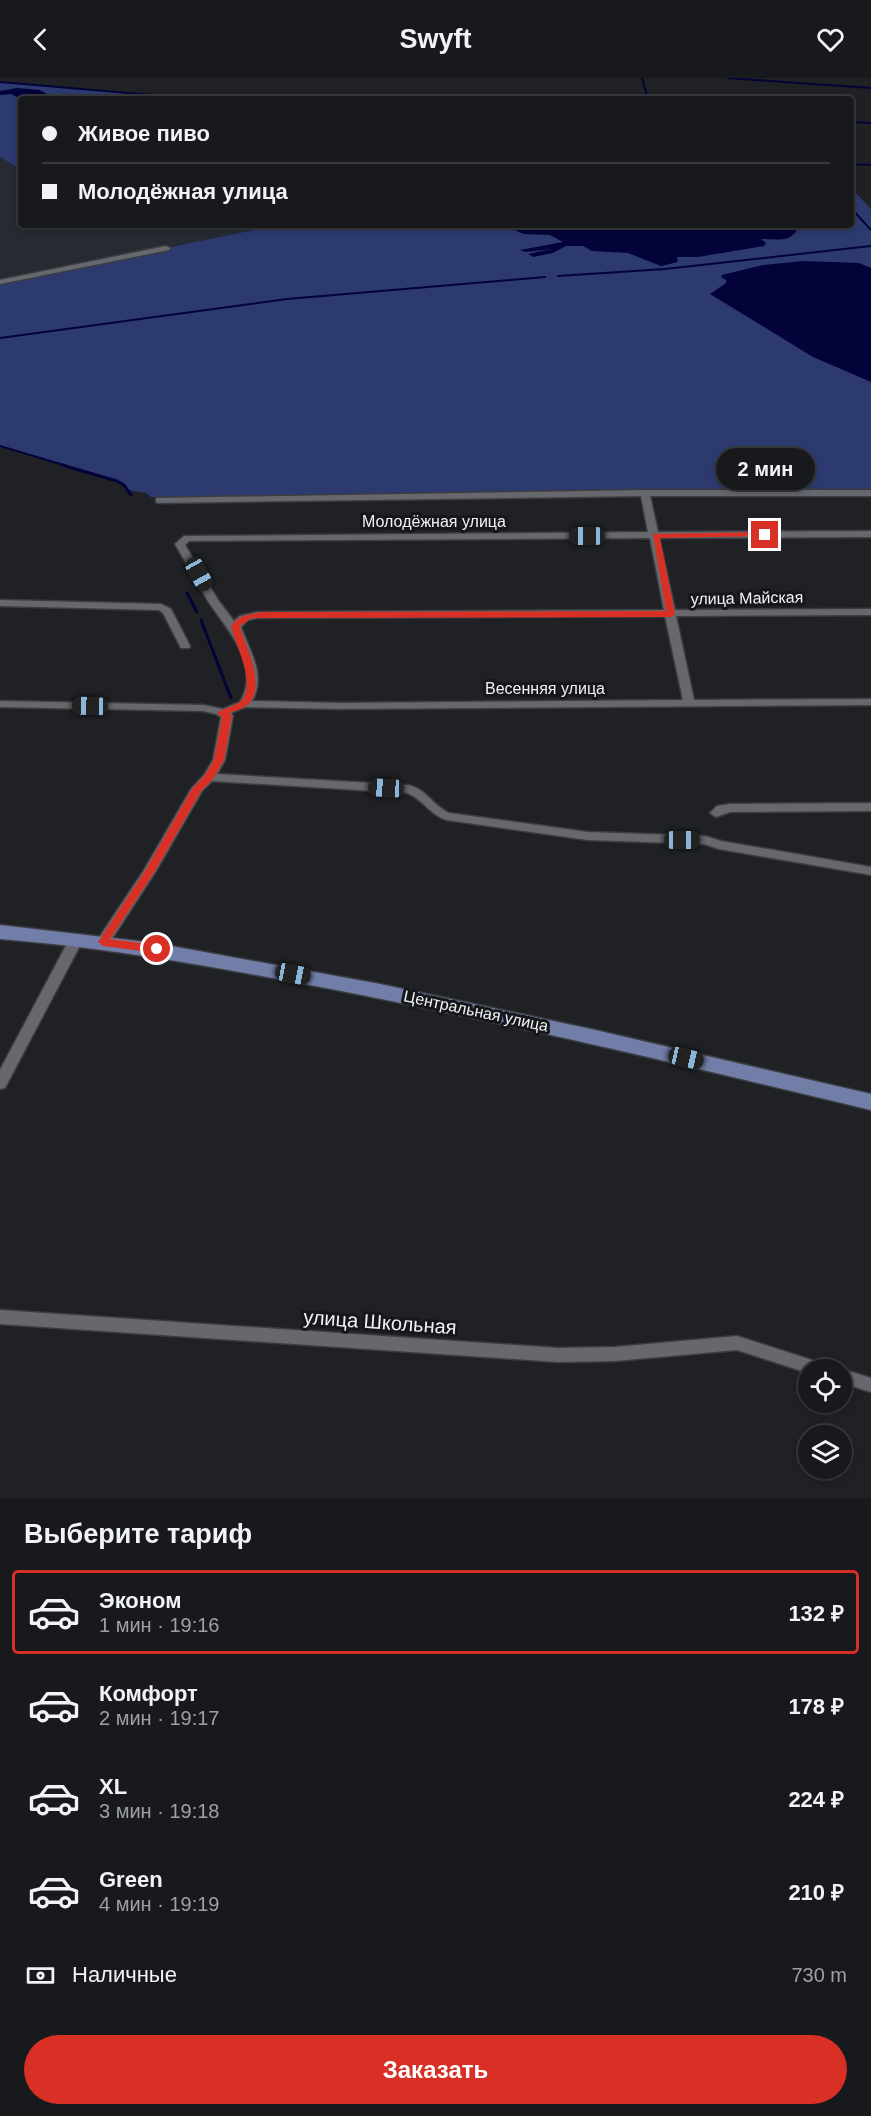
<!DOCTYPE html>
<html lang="ru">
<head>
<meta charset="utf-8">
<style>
	:root { --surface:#17191c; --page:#202225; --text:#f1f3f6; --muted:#9ea0a3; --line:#36383b; --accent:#d93025 }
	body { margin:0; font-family:Arial,sans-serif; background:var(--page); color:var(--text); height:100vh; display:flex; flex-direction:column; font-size:22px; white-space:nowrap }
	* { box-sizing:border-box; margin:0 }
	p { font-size:20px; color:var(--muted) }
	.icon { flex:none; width:33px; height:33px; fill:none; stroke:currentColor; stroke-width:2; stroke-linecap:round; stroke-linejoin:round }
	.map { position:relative; height:1420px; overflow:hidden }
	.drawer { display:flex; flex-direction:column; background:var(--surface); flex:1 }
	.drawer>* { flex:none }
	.hud { position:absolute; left:18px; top:18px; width:836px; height:132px; border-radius:6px; box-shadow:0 3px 9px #0003,0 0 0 2px var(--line); display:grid; align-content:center; height:132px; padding:0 24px; background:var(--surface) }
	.fabs { position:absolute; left:798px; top:1281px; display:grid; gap:12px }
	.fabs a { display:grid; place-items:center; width:54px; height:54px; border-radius:50%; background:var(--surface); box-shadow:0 3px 9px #0003,0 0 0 2px var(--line); font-size:30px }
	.end { position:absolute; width:27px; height:27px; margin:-14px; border:8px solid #d93025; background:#fff; box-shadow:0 0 0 3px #fff }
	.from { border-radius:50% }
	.bubble { position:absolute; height:42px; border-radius:21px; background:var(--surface); box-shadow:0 3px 9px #0003,0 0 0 2px var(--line); font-size:20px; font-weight:700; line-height:42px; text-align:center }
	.car { position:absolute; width:18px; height:36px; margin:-18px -9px; border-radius:8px; box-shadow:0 0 4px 2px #0007; background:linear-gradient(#222 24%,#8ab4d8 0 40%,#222 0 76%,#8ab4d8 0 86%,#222 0) }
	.hud b { display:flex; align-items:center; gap:21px; height:57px; font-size:22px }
	.hud b+b { border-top:2px solid var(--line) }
	.hud i { width:15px; height:15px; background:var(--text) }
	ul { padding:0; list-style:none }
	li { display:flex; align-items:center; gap:18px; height:84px; margin:0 12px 9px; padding:0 12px; border:3px solid transparent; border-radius:6px }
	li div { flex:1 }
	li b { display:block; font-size:22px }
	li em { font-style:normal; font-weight:700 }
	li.on { border-color:var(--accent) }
	li>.icon { width:54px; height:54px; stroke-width:1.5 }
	h2 { padding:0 24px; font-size:27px; line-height:72px }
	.pay { display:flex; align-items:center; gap:15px; height:66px; padding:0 24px; font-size:22px }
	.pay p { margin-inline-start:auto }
	.cta { display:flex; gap:12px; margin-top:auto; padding:12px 24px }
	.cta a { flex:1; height:69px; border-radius:36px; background:var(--accent); color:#fff; font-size:24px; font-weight:700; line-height:69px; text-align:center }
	header { display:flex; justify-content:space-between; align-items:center; height:78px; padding:0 24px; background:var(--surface); font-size:27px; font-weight:700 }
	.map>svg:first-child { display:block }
</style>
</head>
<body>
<header><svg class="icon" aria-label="back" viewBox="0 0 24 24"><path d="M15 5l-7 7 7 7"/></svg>Swyft<svg class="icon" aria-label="heart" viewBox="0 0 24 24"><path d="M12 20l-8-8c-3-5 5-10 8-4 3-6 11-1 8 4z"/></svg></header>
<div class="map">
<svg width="871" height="1420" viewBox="0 0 871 1420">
	<rect width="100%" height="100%" fill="#1f2125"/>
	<polygon fill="#262a33" points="0,79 21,92 21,147 278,147 0,204"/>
	<g fill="#2c3a6f">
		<polygon points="0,4 198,21 21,21 21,92 0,79"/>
		<polygon points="851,110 871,131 871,415 151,419 146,415 128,412 117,403 0,368 0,204 278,147 850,147"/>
	</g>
	<g fill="#040339">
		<polygon points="17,10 40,12 55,21 21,21 11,16 0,17 0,13"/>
		<path d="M503,147H799C793,166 776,161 761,161L766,165L764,168L698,179H677L678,184L661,188L628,175L592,173L583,168H566L553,175L533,179L528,176L551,171L526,174L520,172L563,164L550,157L524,156Z"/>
		<polygon points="804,183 859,185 871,190 871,304 813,279 710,216 726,205 726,202 721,199 722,197 763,187"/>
	</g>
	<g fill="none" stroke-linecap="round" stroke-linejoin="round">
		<g stroke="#040339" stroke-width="2">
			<polyline points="642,0 648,21"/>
			<polyline points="728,0 871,10"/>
			<polyline points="0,4 198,21"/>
			<polyline points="850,44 871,45"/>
			<polyline points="850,86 871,87"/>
			<polyline points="850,129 871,152"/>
			<polyline points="558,198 665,191 871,168"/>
			<polyline points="0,260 287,221 545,199"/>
			<polyline points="0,368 67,388"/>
		</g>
		<g stroke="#040339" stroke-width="3">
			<polyline points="62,387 117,403 124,407 131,417"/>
			<polyline points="187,515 197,534"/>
			<polyline points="201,542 231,620"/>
		</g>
		<g stroke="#3c3d41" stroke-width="3">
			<g id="minor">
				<polygon points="166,168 170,170 169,172 0,206 0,202"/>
				<path d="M645,412H871V418H650L658,454L871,453V459L659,460L675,532L871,531V537L676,538L694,622L871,621V627L340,631L245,629L231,635L233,638L225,682L217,696L408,707C428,712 432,727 449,735L588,754L705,758L721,763L871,789V797L719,771L704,766L588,762L447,742C430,737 423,721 407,715L212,703L202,713L156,793L108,867H98L96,864L144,792L191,711L204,697L213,682L221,639L216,636L203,633L0,629V623L203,627L223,631L240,624C262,586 227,552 208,523C197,504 186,485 175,466L184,458L648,454L641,418L159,425L156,424V420ZM650,460L664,532L257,534L240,538L234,543L218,522L185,467L189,463ZM665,538L683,622L340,625L252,623C267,597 249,572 241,549L248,542L257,540Z"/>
				<polygon points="0,522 161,526 171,531 190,568 189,570 181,570 163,535 159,532 0,528"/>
				<polygon points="871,725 871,733 730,734 716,739 710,735 717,728 730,726"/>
				<polygon points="77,856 82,857 84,860 7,1006 5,1010 0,1011 0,992 70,860 72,857"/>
				<polygon points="0,1232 558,1270 615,1269 737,1258 827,1287 829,1292 808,1292 808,1295 737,1272 615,1283 558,1284 0,1246"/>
				<polygon points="842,1291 871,1300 871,1314 842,1305 842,1292 840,1292"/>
			</g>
		</g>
		<g stroke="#3c3d41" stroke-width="3">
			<path id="primary" d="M0,847L155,865L380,906L591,951L871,1016V1032C692,989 512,946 331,911C221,890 112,870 0,861Z"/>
		</g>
		<use href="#minor" fill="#66686d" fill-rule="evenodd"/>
		<use href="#primary" fill="#707ea8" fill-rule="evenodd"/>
	</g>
	<path fill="#d93025" d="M765,454L769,457L768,458L660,460L675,536L671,539L263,540H252L240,548L241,553C248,571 267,613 246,628C242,631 234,633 229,635L232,638L224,682L213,701L201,713L155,793L110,861L157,867L163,871L157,875L103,868L98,864L145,793L192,711L205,697L214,682L222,639L217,635C224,630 237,628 242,622C256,604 235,566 231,548C240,537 250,536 263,534L666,533L653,456Z"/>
	<g text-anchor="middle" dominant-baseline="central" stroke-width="6" stroke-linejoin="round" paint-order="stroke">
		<g font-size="16" fill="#f1f2f5" stroke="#16171b">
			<text x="434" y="443">Молодёжная улица</text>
			<text transform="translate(747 520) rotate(-1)">улица Майская</text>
			<text x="545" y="610">Весенняя улица</text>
			<text transform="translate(476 933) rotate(12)">Центральная улица</text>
		</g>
		<g font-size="20" fill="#f1f2f5" stroke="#16171b">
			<text transform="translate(380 1244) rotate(4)">улица Школьная</text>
		</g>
	</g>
</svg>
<div class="fabs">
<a><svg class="icon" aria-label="locate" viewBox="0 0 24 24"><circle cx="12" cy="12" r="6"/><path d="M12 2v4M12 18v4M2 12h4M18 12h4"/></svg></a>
<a><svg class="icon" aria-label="layers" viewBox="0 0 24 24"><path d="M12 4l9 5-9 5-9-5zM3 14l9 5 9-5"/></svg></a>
</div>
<i class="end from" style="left:157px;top:871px"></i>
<i class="end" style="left:765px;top:457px"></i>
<div class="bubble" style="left:716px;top:370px;width:99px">2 мин</div>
<i class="car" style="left:587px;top:458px;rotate:270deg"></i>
<i class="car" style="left:199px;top:496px;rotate:151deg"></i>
<i class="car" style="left:90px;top:628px;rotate:271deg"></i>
<i class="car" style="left:386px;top:710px;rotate:273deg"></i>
<i class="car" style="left:682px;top:762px;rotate:90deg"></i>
<i class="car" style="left:293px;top:896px;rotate:101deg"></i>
<i class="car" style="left:686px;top:980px;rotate:103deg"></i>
<div class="hud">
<b><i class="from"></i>Живое пиво</b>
<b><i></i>Молодёжная улица</b>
</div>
</div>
<section class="drawer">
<h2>Выберите тариф</h2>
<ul>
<li class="on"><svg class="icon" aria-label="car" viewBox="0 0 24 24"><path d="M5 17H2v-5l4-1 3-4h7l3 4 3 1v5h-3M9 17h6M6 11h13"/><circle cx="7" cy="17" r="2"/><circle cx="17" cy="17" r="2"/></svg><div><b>Эконом</b><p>1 мин · 19:16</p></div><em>132 ₽</em></li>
<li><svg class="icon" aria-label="car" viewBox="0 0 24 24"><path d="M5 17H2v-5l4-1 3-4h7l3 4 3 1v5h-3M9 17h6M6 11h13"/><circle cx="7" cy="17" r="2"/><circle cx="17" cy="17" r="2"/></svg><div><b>Комфорт</b><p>2 мин · 19:17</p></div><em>178 ₽</em></li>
<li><svg class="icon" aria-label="car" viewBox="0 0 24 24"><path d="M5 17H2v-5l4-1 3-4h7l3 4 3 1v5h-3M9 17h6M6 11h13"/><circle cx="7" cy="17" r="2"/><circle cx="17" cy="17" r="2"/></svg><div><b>XL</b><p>3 мин · 19:18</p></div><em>224 ₽</em></li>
<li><svg class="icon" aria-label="car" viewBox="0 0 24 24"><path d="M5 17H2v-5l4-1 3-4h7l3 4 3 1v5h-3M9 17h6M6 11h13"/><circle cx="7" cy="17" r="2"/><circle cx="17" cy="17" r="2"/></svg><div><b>Green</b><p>4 мин · 19:19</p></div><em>210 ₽</em></li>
</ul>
<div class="pay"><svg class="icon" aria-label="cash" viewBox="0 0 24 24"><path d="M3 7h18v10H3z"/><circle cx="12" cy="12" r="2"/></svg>Наличные<p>730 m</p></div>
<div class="cta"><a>Заказать</a></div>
</section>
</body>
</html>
